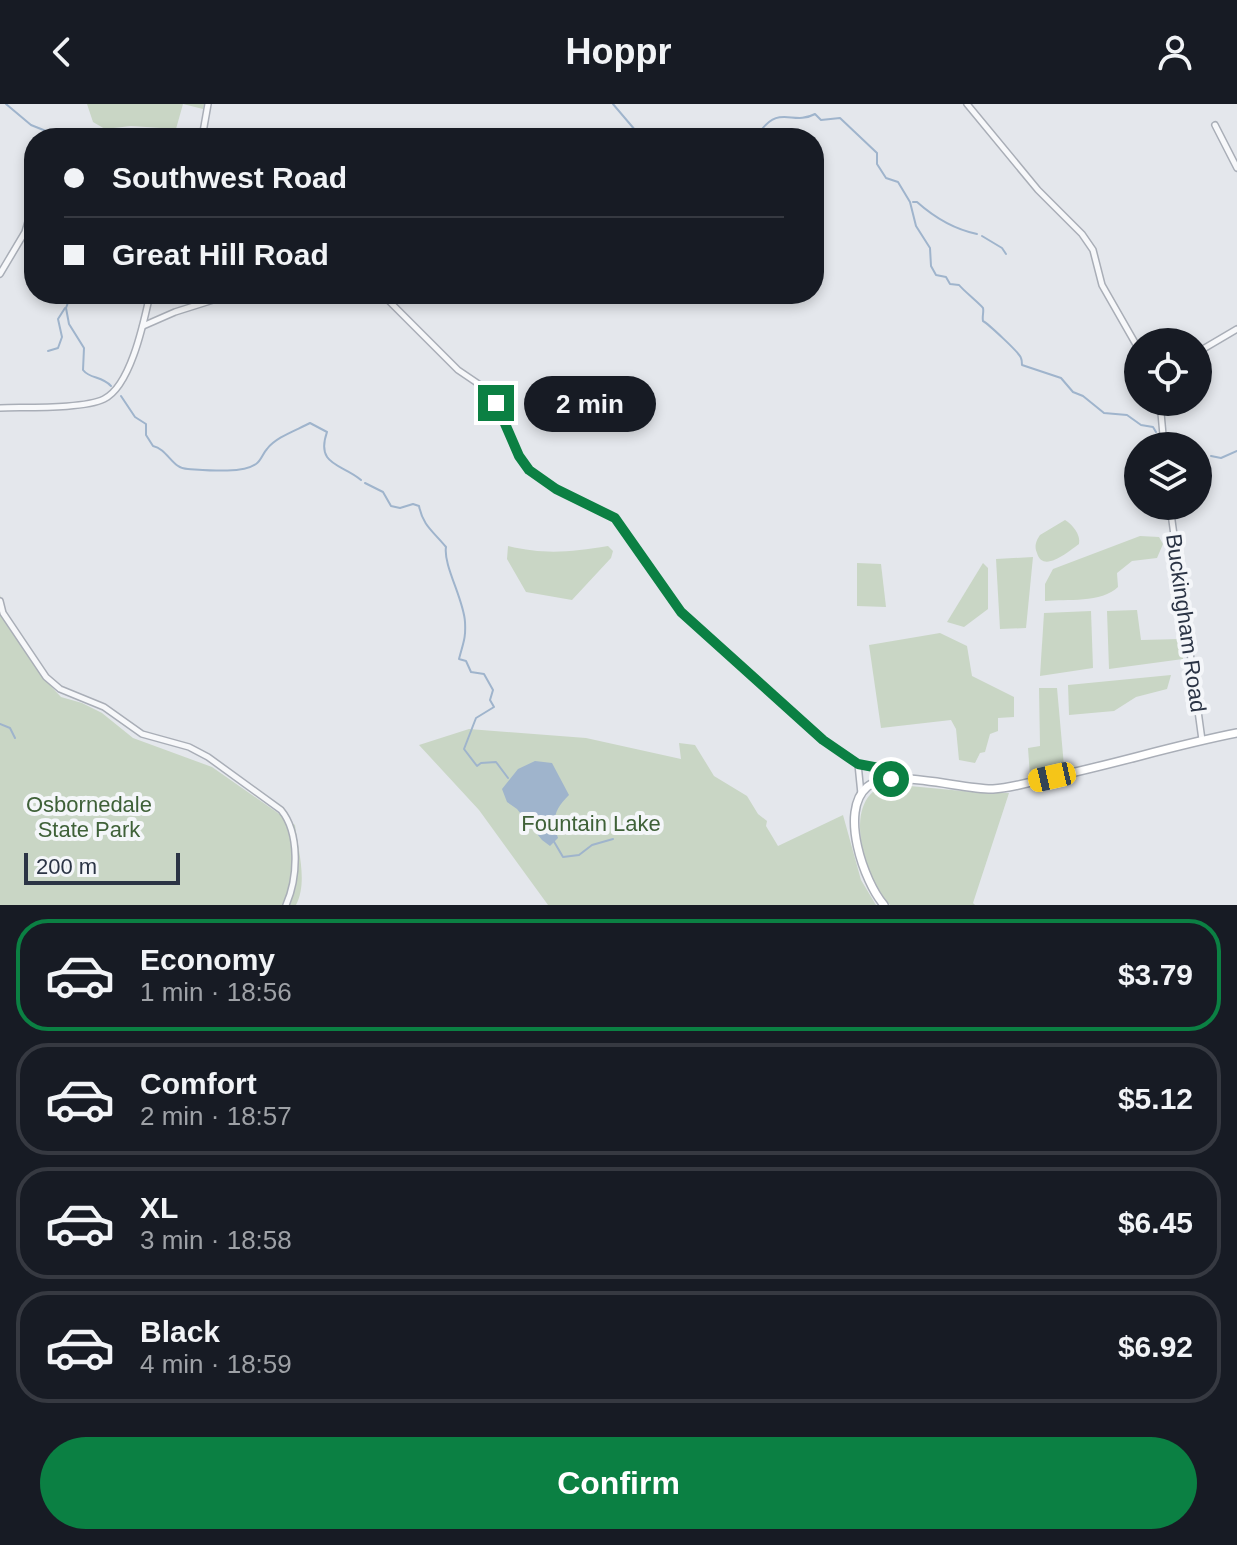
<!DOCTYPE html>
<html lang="en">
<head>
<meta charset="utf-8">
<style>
	:root { --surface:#171b24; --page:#20242c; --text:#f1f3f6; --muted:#9ea1a6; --line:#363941; --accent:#0b8043 }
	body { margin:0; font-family:Arial,sans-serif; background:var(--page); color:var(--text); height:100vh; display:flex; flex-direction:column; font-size:30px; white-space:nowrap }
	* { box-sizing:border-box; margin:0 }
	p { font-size:26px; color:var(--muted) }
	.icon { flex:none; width:44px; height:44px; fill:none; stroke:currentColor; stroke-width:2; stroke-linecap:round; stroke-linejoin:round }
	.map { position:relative; height:801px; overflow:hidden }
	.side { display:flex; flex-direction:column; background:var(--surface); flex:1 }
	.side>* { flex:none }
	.banner { position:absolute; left:24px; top:24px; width:800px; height:176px; border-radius:32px; box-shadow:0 4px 12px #0003; display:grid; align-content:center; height:176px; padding:0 40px; background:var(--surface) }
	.tools { position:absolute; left:1124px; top:224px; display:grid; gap:16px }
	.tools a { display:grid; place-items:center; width:88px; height:88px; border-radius:50%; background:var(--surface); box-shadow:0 4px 12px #0003; font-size:40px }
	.scale { position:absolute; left:24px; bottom:20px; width:156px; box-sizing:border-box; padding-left:8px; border:4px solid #2b3445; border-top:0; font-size:22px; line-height:28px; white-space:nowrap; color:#2b3445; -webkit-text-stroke:6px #f4f6f9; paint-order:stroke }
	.end { position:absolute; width:36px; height:36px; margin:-18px; border:10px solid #0b8043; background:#fff; box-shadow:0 0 0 4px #fff }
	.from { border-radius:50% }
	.bubble { position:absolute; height:56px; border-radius:28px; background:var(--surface); box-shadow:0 4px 12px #0003; font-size:26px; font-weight:700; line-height:56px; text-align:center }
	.car { position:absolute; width:24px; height:48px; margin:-24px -12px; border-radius:10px; box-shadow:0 0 6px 2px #0007; background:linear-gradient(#f5c518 24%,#345 0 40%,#f5c518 0 76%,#345 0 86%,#f5c518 0) }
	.banner b { display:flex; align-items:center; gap:28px; height:76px; font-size:30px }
	.banner b+b { border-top:2px solid var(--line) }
	.banner i { width:20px; height:20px; background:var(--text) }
	ul { padding:14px 0 0; list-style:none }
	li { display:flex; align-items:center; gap:24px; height:112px; margin:0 16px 12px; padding:0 24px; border:4px solid var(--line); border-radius:32px }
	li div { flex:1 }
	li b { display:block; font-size:30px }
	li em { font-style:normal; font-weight:700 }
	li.current { border-color:var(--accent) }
	li>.icon { width:72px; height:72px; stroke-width:1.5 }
	.primary-button { display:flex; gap:16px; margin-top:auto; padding:16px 40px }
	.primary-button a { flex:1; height:92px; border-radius:48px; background:var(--accent); color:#fff; font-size:32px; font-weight:700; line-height:92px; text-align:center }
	header { display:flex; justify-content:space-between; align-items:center; height:104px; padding:0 40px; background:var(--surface); font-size:36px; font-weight:700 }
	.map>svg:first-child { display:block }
</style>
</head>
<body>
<header><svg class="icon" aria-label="back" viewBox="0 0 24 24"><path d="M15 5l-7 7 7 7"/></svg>Hoppr<svg class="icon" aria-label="person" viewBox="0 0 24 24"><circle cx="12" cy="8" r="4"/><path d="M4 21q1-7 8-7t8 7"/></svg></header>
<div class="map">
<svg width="1237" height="801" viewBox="0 0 1237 801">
	<rect width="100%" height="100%" fill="#e4e7ec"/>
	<g fill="#c9d6c5">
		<polygon points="87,0 204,0 203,5 183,0 176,25 131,22 105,25 93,18"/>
		<path d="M1065,416C1073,421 1081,431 1079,440C1069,447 1043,470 1037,449C1034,442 1036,437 1040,431Z"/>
		<path d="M1140,432L1159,433L1163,440L1157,454L1132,457L1117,469L1118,483C1102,499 1066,495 1045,497V480L1053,465Z"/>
		<path d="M508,442C545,451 571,448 608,442L613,447L611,454L572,496L526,488L507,455Z"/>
		<polygon points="1033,453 1026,524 1000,525 996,455"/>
		<polygon points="857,459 881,460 886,503 857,502"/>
		<polygon points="983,459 988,464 988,505 964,523 947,518"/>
		<path d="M0,491L8,516L47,578L61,593L82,599L102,609L133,634L212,663L295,721C298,746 308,778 296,801H0Z"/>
		<polygon points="1137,506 1141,536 1181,535 1183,555 1109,565 1107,507"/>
		<polygon points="1091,507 1093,564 1040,572 1044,509"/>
		<polygon points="940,529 967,542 972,572 1014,593 1014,613 998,614 998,627 990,630 985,648 980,649 975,659 959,656 956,625 951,616 881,624 869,541"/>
		<polygon points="1171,571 1167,585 1136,593 1114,607 1069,611 1068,581"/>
		<polygon points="1039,584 1057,584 1064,662 1030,672 1028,644 1040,642"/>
		<polygon points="469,625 586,634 681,655 679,639 695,641 714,672 747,692 758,710 767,717 766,722 778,742 843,711 861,776 876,801 548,801 479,706 419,641"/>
		<path d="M889,680L983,689H1009L973,799L975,801H890C865,774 838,692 889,680Z"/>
	</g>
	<path fill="#9fb4cc" d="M535,657L552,659L569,691C555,705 551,715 558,734L550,742L542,736L517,705L507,698L502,685L518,665Z"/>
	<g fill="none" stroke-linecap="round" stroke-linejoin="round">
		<g stroke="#9fb4cc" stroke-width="2">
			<polyline points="6,0 31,21 51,29"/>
			<polyline points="613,0 641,33 646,34"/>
			<polyline points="673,34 685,34"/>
			<path d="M722,34L733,27L760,28C779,0 793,22 815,10L821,16L840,14L877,49V60L886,74L898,78L910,98L916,122L930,144L931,162L936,171L946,173L950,180L959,181C962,185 982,202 983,204C984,208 982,212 983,217C987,219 1020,249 1021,254C1022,256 1022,259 1022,261L1061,274L1073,288L1083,292L1104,309L1127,311L1141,321L1153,323L1156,328"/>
			<path d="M913,98H917C935,114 953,125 977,130"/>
			<polyline points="982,132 1002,144 1006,150"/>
			<path d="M71,190L66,204L69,220L84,244L83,266C90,275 102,272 111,282"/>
			<polyline points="48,247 58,244 62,233 58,215 65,204"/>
			<path d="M121,292L135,313L146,320V331L153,342C168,345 172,365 188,365C205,366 241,370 256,360C261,357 263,349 267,345C276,333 297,326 310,319L327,328C315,362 343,360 361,376"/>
			<polyline points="1211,352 1221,354 1237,347"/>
			<path d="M365,379L383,388L391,402L400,404L413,400L419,402C423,422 433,427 446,443C443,461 464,496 465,518C466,535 463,539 459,555L466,557L471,568L484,570L493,586L490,596L494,603L476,614L464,645L477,662L481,659L496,658L508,674"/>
			<polyline points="0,620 10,624 15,634"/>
			<polyline points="553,736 563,753 579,751 592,741 613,735"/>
		</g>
		<g stroke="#a9aeb7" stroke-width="8">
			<g id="minor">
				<polyline points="967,0 1038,86 1082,130 1093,146 1102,181 1138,244"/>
				<polyline points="1215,21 1237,64"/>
				<polyline points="202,34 208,0"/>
				<polyline points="0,170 25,128 30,111"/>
				<polyline points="382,190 458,266 486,285 499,305 519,352 529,366 556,385 615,414 681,508 823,636 858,660 879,664 891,675"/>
				<polyline points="143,222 175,208 232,190"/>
				<polyline points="1198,248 1237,225"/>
				<polyline points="1160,298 1164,342"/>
				<path d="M0,304C25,303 84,305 104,295C131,282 144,217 150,190"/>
				<polyline points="1170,402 1202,636"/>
				<path d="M0,497L3,509L46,573L60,585L104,603L142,630L189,643L208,653L281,706C300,729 298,774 286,801"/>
				<polyline points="858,660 861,690"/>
			</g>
		</g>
		<g stroke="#a9aeb7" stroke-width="10">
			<path id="secondary" d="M884,801C864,778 839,707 867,683C891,663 962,686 993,685C1013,684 1033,677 1053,673C1115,660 1175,641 1237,629"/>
		</g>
		<use href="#minor" stroke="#f7f8fa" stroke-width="5"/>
		<use href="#secondary" stroke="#fff" stroke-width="7"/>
	</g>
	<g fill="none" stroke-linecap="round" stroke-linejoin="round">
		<polyline stroke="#0b8043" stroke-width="10" points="496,299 519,352 529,366 556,385 615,414 681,508 823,636 858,660 879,664 891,675"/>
	</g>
	<g text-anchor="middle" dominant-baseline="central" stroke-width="8" stroke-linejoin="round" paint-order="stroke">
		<g font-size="22" fill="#2b3445" stroke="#f4f6f9">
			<text transform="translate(1186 519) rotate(82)">Buckingham Road</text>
		</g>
		<g font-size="22" fill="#3f6138" stroke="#f4f6f9">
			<text x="89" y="700">Osbornedale<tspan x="89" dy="25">State Park</tspan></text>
			<text x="591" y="719">Fountain Lake</text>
		</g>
	</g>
</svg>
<div class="tools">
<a><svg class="icon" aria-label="locate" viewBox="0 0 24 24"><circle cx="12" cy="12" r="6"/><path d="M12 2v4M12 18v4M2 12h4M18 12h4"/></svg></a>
<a><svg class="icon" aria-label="layers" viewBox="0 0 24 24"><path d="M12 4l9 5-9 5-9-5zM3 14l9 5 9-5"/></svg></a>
</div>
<div class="scale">200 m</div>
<i class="end from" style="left:891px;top:675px"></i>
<i class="end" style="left:496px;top:299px"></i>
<div class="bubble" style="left:524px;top:272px;width:132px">2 min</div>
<i class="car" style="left:1052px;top:673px;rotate:257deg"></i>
<div class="banner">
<b><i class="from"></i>Southwest Road</b>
<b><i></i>Great Hill Road</b>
</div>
</div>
<section class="side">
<ul>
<li class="current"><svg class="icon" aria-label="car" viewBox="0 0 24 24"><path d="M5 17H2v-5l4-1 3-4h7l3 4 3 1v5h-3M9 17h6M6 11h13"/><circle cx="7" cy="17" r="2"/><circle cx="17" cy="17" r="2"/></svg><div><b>Economy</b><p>1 min · 18:56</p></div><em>$3.79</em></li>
<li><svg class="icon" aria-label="car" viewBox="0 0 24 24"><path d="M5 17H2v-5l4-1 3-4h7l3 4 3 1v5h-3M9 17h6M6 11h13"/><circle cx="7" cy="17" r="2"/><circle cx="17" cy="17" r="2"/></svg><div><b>Comfort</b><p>2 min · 18:57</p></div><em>$5.12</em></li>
<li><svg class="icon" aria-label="car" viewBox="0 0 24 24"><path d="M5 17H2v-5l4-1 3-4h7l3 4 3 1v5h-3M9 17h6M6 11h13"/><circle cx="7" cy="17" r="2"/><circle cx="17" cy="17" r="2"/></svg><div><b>XL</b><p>3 min · 18:58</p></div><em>$6.45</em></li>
<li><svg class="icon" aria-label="car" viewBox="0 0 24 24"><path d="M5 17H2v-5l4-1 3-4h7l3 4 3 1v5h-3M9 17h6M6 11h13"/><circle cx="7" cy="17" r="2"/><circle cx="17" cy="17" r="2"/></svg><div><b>Black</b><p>4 min · 18:59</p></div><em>$6.92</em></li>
</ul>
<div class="primary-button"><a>Confirm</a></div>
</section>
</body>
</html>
